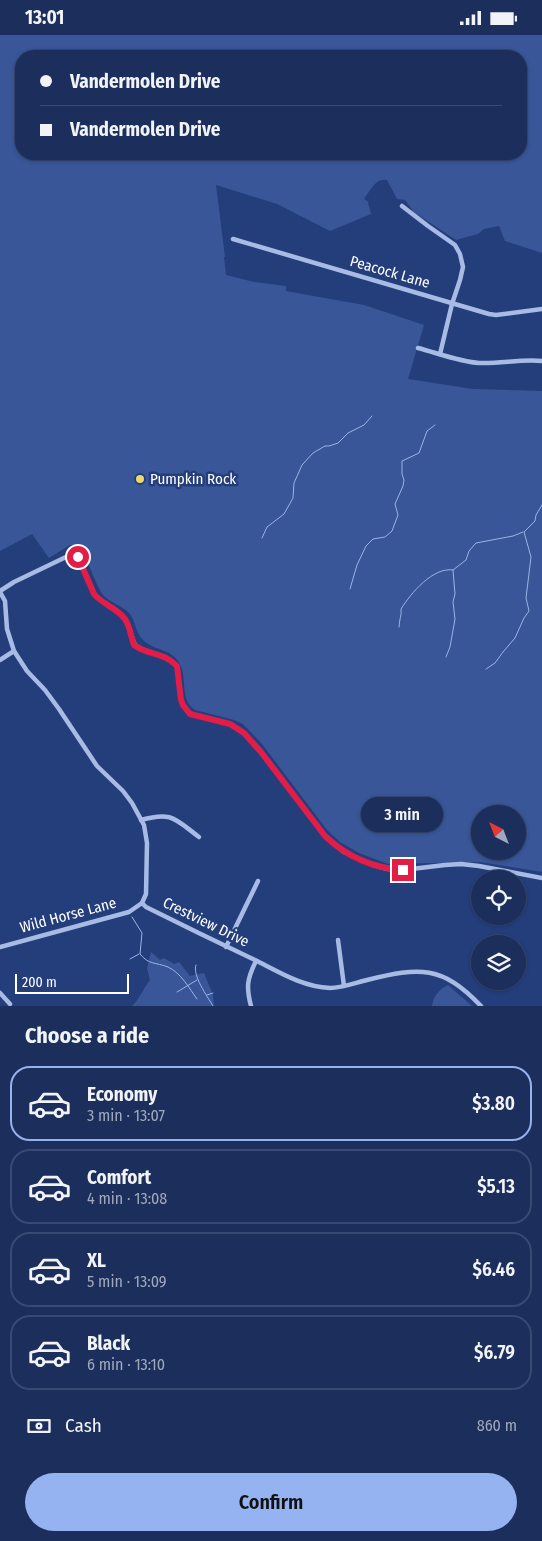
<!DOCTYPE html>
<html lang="en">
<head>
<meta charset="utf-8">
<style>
	:root { --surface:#1b2e5c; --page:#243662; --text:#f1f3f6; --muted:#a0a8bb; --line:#394a72; --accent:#95b2f1 }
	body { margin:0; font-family:"Fira Sans Condensed",sans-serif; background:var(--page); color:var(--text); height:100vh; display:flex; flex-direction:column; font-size:19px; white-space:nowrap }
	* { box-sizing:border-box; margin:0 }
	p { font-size:16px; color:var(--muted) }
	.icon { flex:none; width:28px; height:28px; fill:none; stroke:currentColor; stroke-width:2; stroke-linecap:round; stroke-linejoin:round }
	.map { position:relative; height:971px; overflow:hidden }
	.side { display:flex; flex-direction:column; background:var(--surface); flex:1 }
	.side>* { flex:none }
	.top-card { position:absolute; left:15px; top:15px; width:512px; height:110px; border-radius:20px; box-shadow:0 1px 4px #0004,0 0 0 1px var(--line); display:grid; align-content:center; height:110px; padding:0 25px; background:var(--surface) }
	.needle { width:32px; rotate:318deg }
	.fabs { position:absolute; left:471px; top:770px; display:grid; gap:10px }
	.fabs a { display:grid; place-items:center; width:55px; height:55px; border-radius:50%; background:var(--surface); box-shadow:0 1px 4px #0004,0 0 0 1px var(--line); font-size:25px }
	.scale { position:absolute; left:15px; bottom:12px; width:114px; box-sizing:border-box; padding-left:5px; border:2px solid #fff; border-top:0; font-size:14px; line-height:18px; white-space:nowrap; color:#fff; -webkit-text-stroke:4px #243e7b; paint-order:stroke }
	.end { position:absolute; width:22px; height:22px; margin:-11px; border:6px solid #e11d48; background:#fff; box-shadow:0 0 0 2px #fff }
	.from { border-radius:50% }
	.bubble { position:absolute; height:35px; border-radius:18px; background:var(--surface); box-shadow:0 1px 4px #0004,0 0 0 1px var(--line); font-size:16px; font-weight:600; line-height:35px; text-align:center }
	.top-card b { display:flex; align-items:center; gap:18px; height:48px; font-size:19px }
	.top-card b+b { border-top:1px solid var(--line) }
	.top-card i { width:12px; height:12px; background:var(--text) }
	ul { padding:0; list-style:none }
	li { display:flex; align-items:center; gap:15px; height:75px; margin:0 10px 8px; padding:0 15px; border:2px solid var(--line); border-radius:20px }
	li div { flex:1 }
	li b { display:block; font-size:19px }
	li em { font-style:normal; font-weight:600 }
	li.on { border-color:var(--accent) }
	li>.icon { width:45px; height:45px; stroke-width:1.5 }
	h2 { padding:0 25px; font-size:22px; line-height:60px }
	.pay { display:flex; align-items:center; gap:12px; height:55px; padding:0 25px; font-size:19px }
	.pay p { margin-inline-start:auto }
	.action { display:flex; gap:10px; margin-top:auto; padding:10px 25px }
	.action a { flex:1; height:58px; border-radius:30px; background:var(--accent); color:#111; font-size:20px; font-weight:600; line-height:58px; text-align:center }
	.status { display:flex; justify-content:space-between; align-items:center; height:35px; padding:0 25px; background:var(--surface); direction:ltr }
	.status svg { height:14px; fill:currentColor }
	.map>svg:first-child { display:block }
</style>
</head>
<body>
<div class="status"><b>13:01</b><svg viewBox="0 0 49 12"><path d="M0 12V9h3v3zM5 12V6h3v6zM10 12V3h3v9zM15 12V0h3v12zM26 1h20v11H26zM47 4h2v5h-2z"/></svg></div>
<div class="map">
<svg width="542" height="971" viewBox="0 0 542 971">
	<rect width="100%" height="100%" fill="#243e7b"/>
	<g fill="#385698" fill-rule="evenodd">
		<path d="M0,0H542V218L505,206L499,191L484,194L478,199L456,205L414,177L405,165L397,164L387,145C375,143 371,155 364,164L369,167L368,168L371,179L330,196L277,169L216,150L225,222H224L226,240L254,247L286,251V256L364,270L424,290L408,344L473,354L542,356V837L480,827L388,829L359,818L340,807L327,795L262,709L243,689L234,685L195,675C178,664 189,641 178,626C170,614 153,615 143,605C135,598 136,585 129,578C123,571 111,568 104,561C98,555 87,525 83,516L77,511L70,510L49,523L32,499L0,516ZM21,21H521V119H21ZM480,779H518V816H480Z"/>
		<path d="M151,917L160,925L164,923L174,929L179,927L190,941L204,938L213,960L214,971H132C140,964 143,953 150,945L147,933Z"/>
		<path d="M448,950L472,971H432C433,961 440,954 448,950Z"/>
	</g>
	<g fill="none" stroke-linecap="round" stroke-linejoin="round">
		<g stroke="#9cb4e5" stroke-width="1">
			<polyline points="262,503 267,492 284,479 293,463 294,448 302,430 313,418 325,411 329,411 338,408 348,398 364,390 372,381"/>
			<polyline points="350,554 357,530 366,511 373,504 385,502 392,496 398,480 395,469 403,451 404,445 402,439 402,426 419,418 427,396 435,390"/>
			<path d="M399,592C399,585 402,580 401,574C411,558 433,532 453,535L466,525L469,516L476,508L513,501L523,497"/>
			<polyline points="446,622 450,612 455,584 453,567 455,559 453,535"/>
			<polyline points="486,634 495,628 503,617 515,603 524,583 529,576 526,563 531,522 524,497 535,486 536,480 542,470"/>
			<path d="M132,882L142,898L140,919C149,930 155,927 168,932C181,938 189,953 197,964"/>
			<polyline points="130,924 139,919"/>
			<path d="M196,930C192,940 207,961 213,971"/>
			<polyline points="177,957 197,945"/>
			<polyline points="207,960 213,958"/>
		</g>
		<g stroke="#a8bbe4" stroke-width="4.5">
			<polyline points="402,171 428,191 455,210 460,219 463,232 460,245 452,269 440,319"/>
			<polyline points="233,204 489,279 496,280 542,274"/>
			<path d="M418,313C437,318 461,327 479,328C500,329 521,324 542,326"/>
			<path d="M0,556L14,547L66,522L74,519L78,522L94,559C102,569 117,573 125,584C130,591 131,602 135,610C149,621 162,616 177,631L181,665L183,670L190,679L230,689L244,698L261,717L325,801L344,817L373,830L388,834L403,835L445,830L461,829L479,831L542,843"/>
			<path d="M0,557L5,566L7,594L14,616L27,636L45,655L59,674L97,731L123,756L132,768L144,790L147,808L146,859L142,868L146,872C182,890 219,908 255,925C279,937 303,952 330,953C342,953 355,948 367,945C420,932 442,930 481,971"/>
			<polyline points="0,625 14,616"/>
			<path d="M141,785C172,776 175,784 199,802"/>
			<polyline points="338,905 344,951"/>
			<polyline points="0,912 129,877 142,868"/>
			<polyline points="226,912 258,846"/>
			<polyline points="0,958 10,969"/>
			<path d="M251,971C246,952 247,944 256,926"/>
		</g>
	</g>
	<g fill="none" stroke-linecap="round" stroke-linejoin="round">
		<path stroke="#e11d48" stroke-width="6" d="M78,522L94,559C102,569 117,573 125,584C130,591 131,602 134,610C149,621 162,616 177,631L181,665L183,670L190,679L230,689L244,698L261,717L325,801C347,822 373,833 403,835"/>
	</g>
	<circle fill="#eeda6c" stroke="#243e7b" stroke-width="2" cx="140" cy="444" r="5"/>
	<g text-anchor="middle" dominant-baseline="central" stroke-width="5" stroke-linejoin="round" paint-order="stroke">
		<g font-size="15" fill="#fff" stroke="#243e7b">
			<text transform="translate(390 237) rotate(16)">Peacock Lane</text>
			<text transform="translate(68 880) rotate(-15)">Wild Horse Lane</text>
			<text transform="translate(206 887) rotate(26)">Crestview Drive</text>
		</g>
		<g font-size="15" fill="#fff" stroke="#243e7b" text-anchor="start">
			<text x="150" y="444">Pumpkin Rock</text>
		</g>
	</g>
</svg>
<div class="fabs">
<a><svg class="needle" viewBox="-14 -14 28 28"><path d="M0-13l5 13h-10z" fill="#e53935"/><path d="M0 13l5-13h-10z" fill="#a0a8bb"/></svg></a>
<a><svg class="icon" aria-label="locate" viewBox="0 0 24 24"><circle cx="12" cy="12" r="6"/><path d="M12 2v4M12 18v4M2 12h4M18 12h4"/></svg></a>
<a><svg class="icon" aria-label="layers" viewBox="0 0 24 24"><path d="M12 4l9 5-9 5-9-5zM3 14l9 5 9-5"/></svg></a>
</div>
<div class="scale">200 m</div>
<i class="end from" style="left:78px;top:522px"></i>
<i class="end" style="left:403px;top:835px"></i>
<div class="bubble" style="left:361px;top:762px;width:82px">3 min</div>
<div class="top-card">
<b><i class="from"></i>Vandermolen Drive</b>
<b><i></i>Vandermolen Drive</b>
</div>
</div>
<section class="side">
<h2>Choose a ride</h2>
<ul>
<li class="on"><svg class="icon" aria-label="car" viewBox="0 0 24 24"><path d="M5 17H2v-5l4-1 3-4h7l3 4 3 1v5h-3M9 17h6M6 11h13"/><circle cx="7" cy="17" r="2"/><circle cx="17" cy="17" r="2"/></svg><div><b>Economy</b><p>3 min · 13:07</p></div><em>$3.80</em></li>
<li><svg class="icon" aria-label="car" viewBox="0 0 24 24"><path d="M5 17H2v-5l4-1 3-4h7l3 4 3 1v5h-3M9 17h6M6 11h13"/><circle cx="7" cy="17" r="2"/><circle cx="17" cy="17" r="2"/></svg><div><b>Comfort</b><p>4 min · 13:08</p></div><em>$5.13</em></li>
<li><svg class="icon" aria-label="car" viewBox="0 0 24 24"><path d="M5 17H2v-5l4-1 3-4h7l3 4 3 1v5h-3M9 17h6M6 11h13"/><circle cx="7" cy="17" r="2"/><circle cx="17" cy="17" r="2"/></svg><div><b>XL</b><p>5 min · 13:09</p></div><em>$6.46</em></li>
<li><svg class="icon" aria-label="car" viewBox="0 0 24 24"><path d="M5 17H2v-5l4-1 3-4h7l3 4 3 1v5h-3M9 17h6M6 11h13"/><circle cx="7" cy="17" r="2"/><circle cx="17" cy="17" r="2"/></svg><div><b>Black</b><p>6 min · 13:10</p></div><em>$6.79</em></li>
</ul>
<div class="pay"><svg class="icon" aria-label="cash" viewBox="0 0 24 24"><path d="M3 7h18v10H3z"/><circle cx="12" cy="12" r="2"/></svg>Cash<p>860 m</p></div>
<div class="action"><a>Confirm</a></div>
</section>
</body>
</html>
